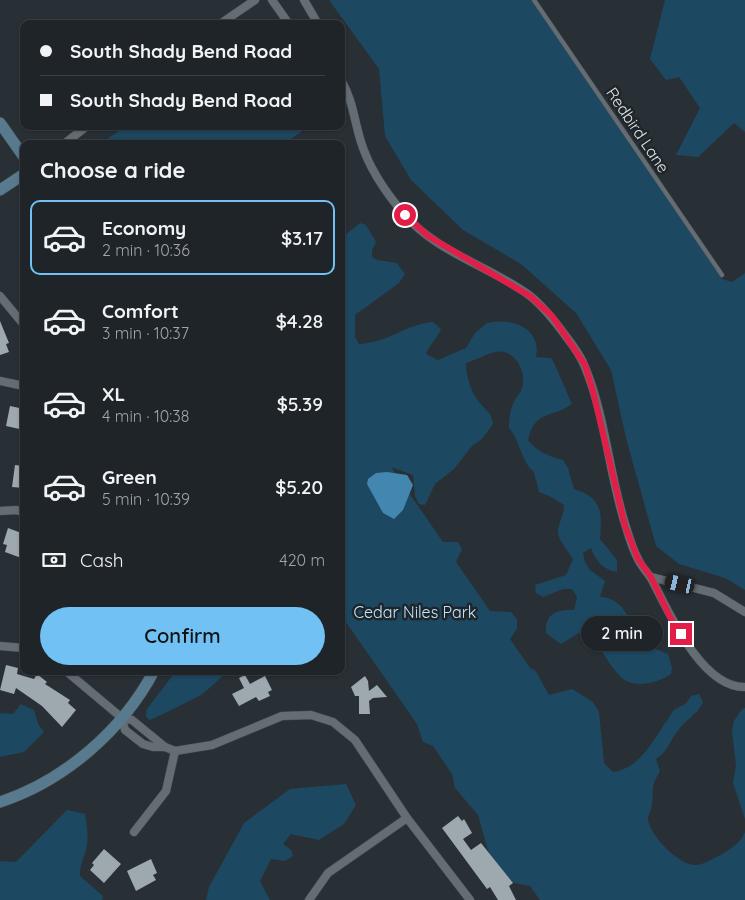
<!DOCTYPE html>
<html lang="en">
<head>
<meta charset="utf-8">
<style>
	:root { --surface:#1e2428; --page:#2b3034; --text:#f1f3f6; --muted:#a1a4a8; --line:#3c4145; --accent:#71c1f5 }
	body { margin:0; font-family:Quicksand,sans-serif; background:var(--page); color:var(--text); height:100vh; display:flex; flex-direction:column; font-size:19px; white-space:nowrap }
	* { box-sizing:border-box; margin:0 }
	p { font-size:16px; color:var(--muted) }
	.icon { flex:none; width:28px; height:28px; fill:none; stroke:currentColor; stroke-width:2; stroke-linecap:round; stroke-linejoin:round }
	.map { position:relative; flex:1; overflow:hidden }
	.side { position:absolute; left:20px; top:140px; width:325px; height:535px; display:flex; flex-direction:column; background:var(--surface); border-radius:10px; box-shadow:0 1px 4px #0004,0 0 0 1px var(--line) }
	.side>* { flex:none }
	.banner { position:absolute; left:20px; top:20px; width:325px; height:110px; border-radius:10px; box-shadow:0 1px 4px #0004,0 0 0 1px var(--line); display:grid; align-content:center; height:110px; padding:0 20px; background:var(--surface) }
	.end { position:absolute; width:22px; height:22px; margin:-11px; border:6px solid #e11d48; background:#fff; box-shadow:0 0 0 2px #fff }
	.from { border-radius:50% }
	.bubble { position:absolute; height:35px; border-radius:18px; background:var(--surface); box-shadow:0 1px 4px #0004,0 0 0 1px var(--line); font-size:16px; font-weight:600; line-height:35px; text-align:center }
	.car { position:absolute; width:15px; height:30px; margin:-15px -8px; border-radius:6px; box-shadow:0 0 4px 1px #0007; background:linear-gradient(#222 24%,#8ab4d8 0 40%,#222 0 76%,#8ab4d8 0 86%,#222 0) }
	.banner b { display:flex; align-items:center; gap:18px; height:48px; font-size:19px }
	.banner b+b { border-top:1px solid var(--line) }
	.banner i { width:12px; height:12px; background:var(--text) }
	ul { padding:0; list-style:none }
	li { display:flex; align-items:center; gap:15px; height:75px; margin:0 10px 8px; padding:0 10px; border:2px solid transparent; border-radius:10px }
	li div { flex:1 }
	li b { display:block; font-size:19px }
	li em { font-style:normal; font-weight:600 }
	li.active { border-color:var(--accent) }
	li>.icon { width:45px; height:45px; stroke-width:1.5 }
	h2 { padding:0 20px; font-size:22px; line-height:60px }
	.pay { display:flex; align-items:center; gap:12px; height:55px; padding:0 20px; font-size:19px }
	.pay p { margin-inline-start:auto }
	.primary-button { display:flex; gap:10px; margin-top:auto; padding:10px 20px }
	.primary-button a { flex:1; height:58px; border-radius:30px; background:var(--accent); color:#111; font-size:20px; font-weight:600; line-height:58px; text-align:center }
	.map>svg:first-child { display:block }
</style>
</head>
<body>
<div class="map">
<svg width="745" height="900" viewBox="0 0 745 900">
	<rect width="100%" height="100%" fill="#283035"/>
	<g fill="#1c4862">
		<polygon points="329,0 533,0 722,279 732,282 745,273 745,590 725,578 679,564 656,546 626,438 611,370 576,313 521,264 463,230 411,180 385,136 379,69"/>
		<polygon points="665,0 745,0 745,132 734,123 698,157 676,155 700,108 679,77 666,80 650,59"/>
		<polygon points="126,126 301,126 301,132 283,144 100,144"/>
		<path d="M360,223L366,225L376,242L372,250V257L377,260L397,263L405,274L399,283L355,315V337L359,344C388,343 406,324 433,322L441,329C437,339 429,345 426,354L438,360L466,348L475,333L487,323C511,317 542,328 536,357L551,358L554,363L572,404C552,419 535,409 528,440C538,452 548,456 563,460L568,468L574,489C603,498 602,513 600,539L617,560V572C603,570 595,560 591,548L583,553L585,562L590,570L605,581L600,597C615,598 620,604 628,616L627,624L615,630L618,637H634L648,646L668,654L672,668L671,674C658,683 635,689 622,678C613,670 606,657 599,648L600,634L596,628L579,633L561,644L546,633C544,614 557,609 574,610L577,597L572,589H563L543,597L536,593L535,585L566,575L573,559C568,551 556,538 558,529C560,520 564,515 564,505L549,496L539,492L534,472C521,462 520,440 509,428C509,419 510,410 514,402C516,397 521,393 522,388C527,371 515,348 495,352C486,354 476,360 466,363C466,374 470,389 476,398C483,409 492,411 493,424L482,439L472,446L454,469L435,484L425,505L419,504L415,496L413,475L391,467L443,542H458L462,549L456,562L490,611L511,612L517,619V629L510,639L531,669L535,670L549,695L572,689L593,702L599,712L604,763L613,772C638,769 652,743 665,723C668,720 671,713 674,710C683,704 685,707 691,696L699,694L703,702C698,714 688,718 680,728C670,739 669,751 656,759L660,771C650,789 654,786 652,804C652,809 648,814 648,819C649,835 679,865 695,865C704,865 716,857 724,853C732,848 742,841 745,832V900H540L530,886L510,882L488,851L478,815L455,788L452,774L433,746L423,742L417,724L341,615V238Z"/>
		<path d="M176,671H229C219,678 211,688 202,694C196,698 152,720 149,720L146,716L147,709Z"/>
		<polygon points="21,704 34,710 38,724 44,732 24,752 0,757 0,713 13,714"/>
		<polygon points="745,708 745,819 733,783 736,766 732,730 734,721 742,709"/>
		<polygon points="346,784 356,805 344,824 319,840 291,834 283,844 291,850 293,856 285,861 271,859 260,881 270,900 206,900 209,887 244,823 290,789"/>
		<path d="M67,810L85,814C87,826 89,838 86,850C83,860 80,865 80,876L103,896L102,900H0V861L16,862Z"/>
	</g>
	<polygon fill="#4386af" points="387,472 407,475 413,485 403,510 394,519 383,513 367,484 368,479 376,473"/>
	<g fill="#9ea8af">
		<polygon points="0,321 9,343 6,344 9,352 0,355"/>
		<polygon points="10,406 24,409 24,430 6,426"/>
		<polygon points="15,465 24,466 24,488 12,487"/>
		<polygon points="8,528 24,534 24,559 5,552 7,545 3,544"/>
		<polygon points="6,665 18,668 17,674 34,679 37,674 47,682 45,684 70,700 68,703 76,710 62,727 42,706 16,688 14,694 0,690"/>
		<polygon points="245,675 250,684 265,676 272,690 268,692 270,696 259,701 256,697 239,706 232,694 244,688 239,678"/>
		<polygon points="365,676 368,681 369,691 377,685 387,697 373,698 369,701 370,714 359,714 359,696 355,696 351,687"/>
		<polygon points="458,816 462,821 464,819 472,833 463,839 471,850 481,843 513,883 509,886 516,900 498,900 490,887 487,889 442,828"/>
		<polygon points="104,849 121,864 104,883 90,870 94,865 92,863"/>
		<polygon points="151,859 157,873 153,875 156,880 136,891 127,871"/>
	</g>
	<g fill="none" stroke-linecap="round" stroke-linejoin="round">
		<g stroke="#474d52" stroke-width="5">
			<polyline id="lane" points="534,0 722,275"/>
		</g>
		<g stroke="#474d52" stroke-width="9">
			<g id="street">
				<polyline points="272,0 289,24"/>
				<polyline points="304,0 318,24"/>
				<polyline points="220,24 255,0"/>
				<path d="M341,80C353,100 354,120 361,142C369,168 386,193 404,214C436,252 489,266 529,295C543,306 554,320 565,335C572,344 581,356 585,367C606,418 609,475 626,527C629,537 633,550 638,559C641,566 647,572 651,578C668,610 701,688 745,687"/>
				<polyline points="64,144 87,126"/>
				<polyline points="0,296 24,325"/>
				<polyline points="0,381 24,386"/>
				<polyline points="0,511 16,510 24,512"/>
				<polyline points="651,577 714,593 745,612"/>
				<polyline points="0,646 24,648"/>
				<polyline points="66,671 122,718 132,720 165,747"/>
				<polyline points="122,718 125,730 143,744 153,747 165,747 175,751 212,745 282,716 311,715 333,722 355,740 407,818 470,900"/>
				<polyline points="134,832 166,791 175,751"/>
				<polyline points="309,900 328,873 407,818"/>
			</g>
		</g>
		<g stroke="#474d52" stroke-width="12">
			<g id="secondary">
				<polyline points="0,123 24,157"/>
				<polyline points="0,190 24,174"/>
				<path d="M0,802C64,781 122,731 154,671"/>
			</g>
		</g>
		<use href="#lane" stroke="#646d73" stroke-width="4"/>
		<use href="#street" stroke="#646d73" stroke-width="8"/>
		<use href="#secondary" stroke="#587a8f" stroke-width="11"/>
	</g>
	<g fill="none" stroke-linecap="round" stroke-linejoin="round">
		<polyline stroke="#e11d48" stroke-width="6" points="405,215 428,236 530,296 552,316 569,341 585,365 593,391 625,526 638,559 651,577 670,617 681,634"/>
	</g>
	<g text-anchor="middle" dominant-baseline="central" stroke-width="5" stroke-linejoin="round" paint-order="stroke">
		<g font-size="16" fill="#dfe4e7" stroke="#1e262b">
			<text transform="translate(638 130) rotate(56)">Redbird Lane</text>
		</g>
		<g font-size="16" fill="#c3e6fe" stroke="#1e262b">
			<text x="415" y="612">Cedar Niles Park</text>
		</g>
	</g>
</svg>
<i class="end from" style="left:405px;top:215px"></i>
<i class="end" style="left:681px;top:634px"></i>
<div class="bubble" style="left:581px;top:616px;width:82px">2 min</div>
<i class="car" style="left:680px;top:584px;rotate:283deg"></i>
<div class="banner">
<b><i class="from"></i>South Shady Bend Road</b>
<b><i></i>South Shady Bend Road</b>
</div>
<section class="side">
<h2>Choose a ride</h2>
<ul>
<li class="active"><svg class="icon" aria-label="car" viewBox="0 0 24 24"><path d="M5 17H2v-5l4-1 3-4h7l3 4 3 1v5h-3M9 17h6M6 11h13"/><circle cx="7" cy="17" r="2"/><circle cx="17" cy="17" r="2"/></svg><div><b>Economy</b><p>2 min · 10:36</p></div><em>$3.17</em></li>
<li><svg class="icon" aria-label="car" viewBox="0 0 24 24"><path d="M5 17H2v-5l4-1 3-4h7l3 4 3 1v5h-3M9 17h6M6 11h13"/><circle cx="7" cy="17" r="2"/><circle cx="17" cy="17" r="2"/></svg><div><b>Comfort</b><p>3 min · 10:37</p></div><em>$4.28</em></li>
<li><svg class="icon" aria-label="car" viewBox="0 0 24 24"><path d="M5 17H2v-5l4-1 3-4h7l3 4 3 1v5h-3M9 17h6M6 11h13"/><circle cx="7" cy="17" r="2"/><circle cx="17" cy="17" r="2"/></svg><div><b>XL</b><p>4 min · 10:38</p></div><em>$5.39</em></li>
<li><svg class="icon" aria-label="car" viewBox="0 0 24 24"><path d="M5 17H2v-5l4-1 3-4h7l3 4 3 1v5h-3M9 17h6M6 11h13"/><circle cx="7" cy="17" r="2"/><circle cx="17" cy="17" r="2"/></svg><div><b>Green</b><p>5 min · 10:39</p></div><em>$5.20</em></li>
</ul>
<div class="pay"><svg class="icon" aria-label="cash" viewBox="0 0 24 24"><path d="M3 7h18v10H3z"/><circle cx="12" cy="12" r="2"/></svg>Cash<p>420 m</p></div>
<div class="primary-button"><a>Confirm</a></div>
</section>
</div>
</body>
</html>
